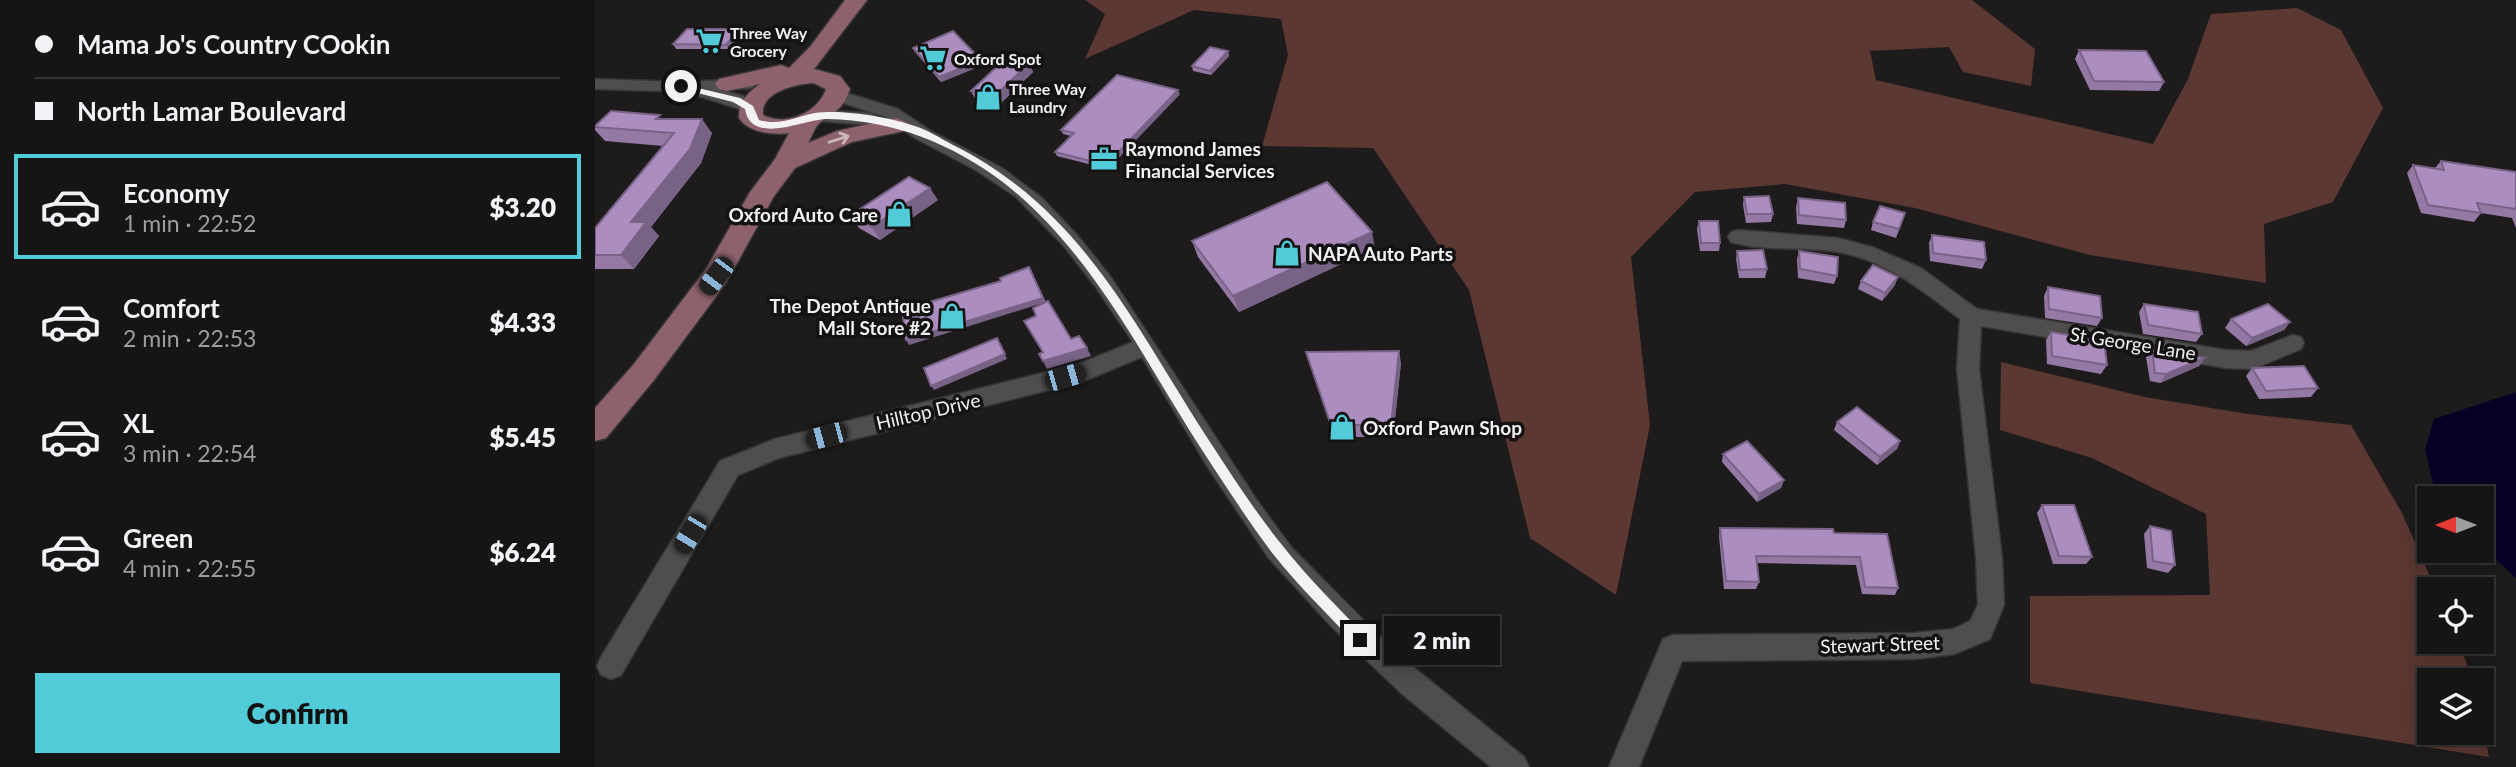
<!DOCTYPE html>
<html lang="en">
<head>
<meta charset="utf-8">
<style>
	:root { --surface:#161415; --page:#232122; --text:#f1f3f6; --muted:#9e9ea0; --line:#353334; --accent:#52cbd8 }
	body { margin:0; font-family:Lato,sans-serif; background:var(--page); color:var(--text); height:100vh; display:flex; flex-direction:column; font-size:26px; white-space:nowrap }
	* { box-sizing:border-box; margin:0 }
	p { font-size:23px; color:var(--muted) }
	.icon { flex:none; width:38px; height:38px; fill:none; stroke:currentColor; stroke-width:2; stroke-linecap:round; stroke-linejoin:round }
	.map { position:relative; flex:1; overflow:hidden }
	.drawer { display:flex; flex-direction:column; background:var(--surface); width:595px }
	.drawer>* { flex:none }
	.top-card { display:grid; align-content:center; height:154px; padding:0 35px; background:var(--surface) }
	.needle { width:46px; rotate:270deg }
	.controls { position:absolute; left:1822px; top:486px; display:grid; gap:14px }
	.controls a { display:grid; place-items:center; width:77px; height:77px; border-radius:0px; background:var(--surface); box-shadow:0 4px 18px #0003,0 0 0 2px var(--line); font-size:35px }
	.end { position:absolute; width:32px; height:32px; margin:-16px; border:9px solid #f3f1f3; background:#111; box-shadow:0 0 0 4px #111 }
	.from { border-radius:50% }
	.bubble { position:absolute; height:49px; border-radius:0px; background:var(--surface); box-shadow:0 4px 18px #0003,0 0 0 2px var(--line); font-size:23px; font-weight:800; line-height:49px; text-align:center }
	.car { position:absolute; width:21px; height:42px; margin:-21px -10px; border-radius:9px; box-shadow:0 0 5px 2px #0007; background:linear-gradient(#222 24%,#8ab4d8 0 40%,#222 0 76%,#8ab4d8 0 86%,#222 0) }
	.top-card b { display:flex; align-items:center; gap:24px; height:66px; font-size:26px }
	.top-card b+b { border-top:2px solid var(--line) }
	.top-card i { width:18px; height:18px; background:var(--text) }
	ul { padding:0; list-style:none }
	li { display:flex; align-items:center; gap:21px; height:105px; margin:0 14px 10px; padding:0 21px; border:4px solid transparent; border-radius:0px }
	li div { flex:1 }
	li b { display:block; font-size:26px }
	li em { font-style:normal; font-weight:800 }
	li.on { border-color:var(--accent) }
	li>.icon { width:63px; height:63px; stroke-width:1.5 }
	.primary-button { display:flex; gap:14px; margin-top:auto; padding:14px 35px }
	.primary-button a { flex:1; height:80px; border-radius:0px; background:var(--accent); color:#111; font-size:28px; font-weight:800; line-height:80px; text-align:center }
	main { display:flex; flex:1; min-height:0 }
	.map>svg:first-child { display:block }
</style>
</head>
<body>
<main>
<section class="drawer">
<div class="top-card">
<b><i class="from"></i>Mama Jo's Country COokin</b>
<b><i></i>North Lamar Boulevard</b>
</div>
<ul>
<li class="on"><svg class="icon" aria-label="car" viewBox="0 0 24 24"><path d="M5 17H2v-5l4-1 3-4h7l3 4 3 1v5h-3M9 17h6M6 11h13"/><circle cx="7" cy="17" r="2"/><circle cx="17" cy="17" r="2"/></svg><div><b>Economy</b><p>1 min · 22:52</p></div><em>$3.20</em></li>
<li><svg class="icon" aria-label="car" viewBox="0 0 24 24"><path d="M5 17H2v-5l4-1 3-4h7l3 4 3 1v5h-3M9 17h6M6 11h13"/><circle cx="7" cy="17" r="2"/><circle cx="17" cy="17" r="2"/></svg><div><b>Comfort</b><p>2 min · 22:53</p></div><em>$4.33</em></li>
<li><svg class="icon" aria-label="car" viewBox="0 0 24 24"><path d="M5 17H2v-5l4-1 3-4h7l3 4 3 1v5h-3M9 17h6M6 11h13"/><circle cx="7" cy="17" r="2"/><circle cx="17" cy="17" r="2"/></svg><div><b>XL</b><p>3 min · 22:54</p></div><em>$5.45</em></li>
<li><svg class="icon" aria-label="car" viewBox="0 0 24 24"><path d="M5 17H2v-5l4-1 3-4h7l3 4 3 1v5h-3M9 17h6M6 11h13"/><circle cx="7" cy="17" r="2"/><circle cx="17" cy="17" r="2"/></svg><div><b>Green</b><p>4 min · 22:55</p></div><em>$6.24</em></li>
</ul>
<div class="primary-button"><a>Confirm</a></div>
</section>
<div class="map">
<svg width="1921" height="767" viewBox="0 0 1921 767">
	<rect width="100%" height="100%" fill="#1d1b1c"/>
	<g fill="#5b3831">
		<polygon points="490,0 1377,0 1440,49 1436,86 1368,72 1354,47 1275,51 1281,80 1558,144 1593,79 1616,14 1702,8 1746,30 1788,108 1738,202 1669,224 1671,283 1495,255 1320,208 1190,184 1100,192 1036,257 1055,425 1021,595 935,538 874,290 778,148 667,146 693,55 686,19 599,10 490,59 510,14"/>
		<polygon points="1406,362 1550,397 1653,414 1756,425 1807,513 1841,590 1834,590 1834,642 1864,642 1878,681 1834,681 1834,733 1886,733 1887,720 1894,757 1435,683 1435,596 1615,595 1611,514 1497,458 1405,430"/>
	</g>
	<polygon fill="#070024" points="1921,392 1921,578 1887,546 1886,499 1842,499 1830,450 1839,419"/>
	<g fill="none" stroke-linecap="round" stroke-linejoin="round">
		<g stroke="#373536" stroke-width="3">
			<g id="minor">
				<path d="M0,79L86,82L151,79L160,84L157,88L126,90L148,96L164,108L161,112C154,114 116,99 104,96L101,92L0,89Z"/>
				<polygon points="242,90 303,109 334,130 407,168 447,198 482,235 515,276 661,499 696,547 801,653 929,757 934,767 896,767 806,693 735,625 673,557 614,469 547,357 489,381 184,458 143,475 26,675 16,679 6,675 2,666 6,657 125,461 180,439 484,364 538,342 500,286 468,245 420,196 379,169 320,138 291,117 236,99 233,95"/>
				<polygon points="220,110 276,113 285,119 276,125 214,120 211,116"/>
				<path d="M1143,230L1243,238L1277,247L1326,268L1382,309L1631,350L1656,351L1698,335L1706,337L1709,343L1706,349L1658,369L1631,368L1386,326L1384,369L1407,558L1409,605L1395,639L1359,654L1320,659L1087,661L1044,767H1014L1068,639L1078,635L1320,633L1358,629L1375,621L1383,605L1381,558L1362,369L1365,319C1328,291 1291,260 1243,252C1208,246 1170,252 1136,242L1133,237L1136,232Z"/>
			</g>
		</g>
		<g stroke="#373536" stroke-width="3">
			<path id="major" d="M250,0H272L219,69L245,76L255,89C245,117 234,111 221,127C218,132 216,138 213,143L242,131L301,118L309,121L313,126L309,131L257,142L200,168L179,196L131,283L59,380L11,438L0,441V408L39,364L111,269L155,192L180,159L194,133C178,135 154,133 144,118C143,103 153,92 165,84L132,91L124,89L120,84L124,79L186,65L194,68L215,47ZM218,83L231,89C223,113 190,127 168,115C165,92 201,84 218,83Z"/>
		</g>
		<use href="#minor" fill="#504d4f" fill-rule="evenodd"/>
		<use href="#major" fill="#8e626d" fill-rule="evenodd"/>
	</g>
	<g fill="#9479a5">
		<polygon points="144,29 147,33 134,49 81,49 78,44"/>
		<polygon points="318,48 388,65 346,82 320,52"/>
		<polygon points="1484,50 1569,82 1564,91 1495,90 1480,59"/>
		<polygon points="633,51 634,56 616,75 598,71 597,66"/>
		<polygon points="434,63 438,72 404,105 380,99 376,91"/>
		<polygon points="585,94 513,169 462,156 460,152 476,136 468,134 466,130"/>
		<polygon points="68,119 117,133 106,163 56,227 64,236 39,269 0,269 0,228 68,146 10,141 0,130 0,126"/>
		<polygon points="1846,161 1921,172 1921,228 1917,218 1886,213 1879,222 1826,213 1812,173 1818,165 1840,168"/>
		<polygon points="1149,197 1178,214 1176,222 1151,223 1148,205"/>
		<polygon points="1203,198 1251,220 1249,228 1202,224 1201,207"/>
		<polygon points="343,200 285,240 264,228 256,215"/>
		<polygon points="1310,213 1301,238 1276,230 1278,222"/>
		<polygon points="1104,221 1125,243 1124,251 1105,251 1102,229"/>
		<polygon points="1337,235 1391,260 1387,269 1335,261 1334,243"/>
		<polygon points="597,241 780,248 644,312 603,257"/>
		<polygon points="1142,251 1172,269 1170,278 1144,278 1141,259"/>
		<polygon points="1204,251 1242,276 1239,284 1203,278 1202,259"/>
		<polygon points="1266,281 1300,285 1287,301 1263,289"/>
		<polygon points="1453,287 1507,318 1502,326 1450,318 1449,296"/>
		<polygon points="1549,304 1607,334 1601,342 1548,334 1544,312"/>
		<polygon points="1636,319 1695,322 1689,330 1651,346 1630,328"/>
		<polygon points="1456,332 1512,365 1506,374 1452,364 1451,340"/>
		<polygon points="1557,349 1610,358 1604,366 1565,383 1555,381 1551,357"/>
		<polygon points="711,352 806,363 798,437 739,437"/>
		<polygon points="1657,368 1723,388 1716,397 1664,399 1651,376"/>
		<polygon points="1242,422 1305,441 1302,449 1282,465 1239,430"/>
		<polygon points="1128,454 1189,480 1186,488 1162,502 1127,462"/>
		<polygon points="1447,505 1497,557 1491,564 1458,564 1442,513"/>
		<polygon points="1555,526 1580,565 1573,573 1552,568 1549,534"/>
		<polygon points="1125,528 1239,533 1303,588 1300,595 1267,594 1261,565 1161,563 1164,582 1161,589 1129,589 1124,536"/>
	</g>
	<g fill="#786386">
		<polygon points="144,29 147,33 134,49 131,45"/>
		<polygon points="633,51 634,56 616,75 615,71"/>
		<polygon points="386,60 388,65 346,82 344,77"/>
		<polygon points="434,63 438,72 404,105 400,96"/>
		<polygon points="583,90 585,94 513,169 511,165"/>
		<polygon points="107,119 117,133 106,163 56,227 64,236 39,269 26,255 36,222"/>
		<polygon points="335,188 343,200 285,240 277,227"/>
		<polygon points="777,232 780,248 644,312 638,296"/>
		<polygon points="434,267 451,302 314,345 311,340"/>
		<polygon points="1303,277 1300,285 1287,301 1290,293"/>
		<polygon points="1695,322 1689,330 1651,346 1657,338"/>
		<polygon points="402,338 412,359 339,390 336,386"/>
		<polygon points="492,348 496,356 452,369 448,361"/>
		<polygon points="804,351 806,363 798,437 796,425"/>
		<polygon points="1610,358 1604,366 1565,383 1571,374"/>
		<polygon points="1305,441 1302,449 1282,465 1285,457"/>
		<polygon points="1189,480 1186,488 1162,502 1164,494"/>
	</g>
	<g fill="#ac8dc0" stroke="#786386" stroke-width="2">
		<polygon points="92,29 144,29 131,45 78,44"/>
		<polygon points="358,31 386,60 344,77 318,48"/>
		<polygon points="615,47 633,51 615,71 597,66"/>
		<polygon points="1484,50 1551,51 1569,82 1499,81"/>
		<polygon points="410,59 434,63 400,96 376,91"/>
		<polygon points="522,75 583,90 511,165 460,152 479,133 466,130"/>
		<polygon points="16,111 65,115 61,119 107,119 95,149 36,222 51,222 26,255 0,255 0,228 79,133 0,127 0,126"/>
		<polygon points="1846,161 1921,172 1921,209 1882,203 1886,213 1833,205 1818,165 1849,170"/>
		<polygon points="314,177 335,188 277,227 256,215"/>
		<polygon points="732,182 777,232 638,296 597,241"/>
		<polygon points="1174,196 1178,214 1152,214 1149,197"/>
		<polygon points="1203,198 1250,203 1251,220 1204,215"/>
		<polygon points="1285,206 1310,213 1304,229 1278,222"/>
		<polygon points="1104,221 1123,221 1125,243 1106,243"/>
		<polygon points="1337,235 1389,242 1391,260 1338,253"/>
		<polygon points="1168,250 1172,269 1145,270 1142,251"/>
		<polygon points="1204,251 1243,257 1242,276 1205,269"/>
		<polygon points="1278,265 1303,277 1290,293 1266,281"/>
		<polygon points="434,267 448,298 311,340 307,310 406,281 405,278"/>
		<polygon points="1453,287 1505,296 1507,318 1454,309"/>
		<polygon points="453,301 476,339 484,336 492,348 448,361 444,354 448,352 429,321 441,316 438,308"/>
		<polygon points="1549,304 1603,312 1607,334 1553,325"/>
		<polygon points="1673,304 1695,322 1657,338 1636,319"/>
		<polygon points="1456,332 1509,341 1512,365 1457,356"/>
		<polygon points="402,338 410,354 336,386 329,368"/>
		<polygon points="1557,349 1610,358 1571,374 1560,373"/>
		<polygon points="804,351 796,425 736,425 711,352"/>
		<polygon points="1709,366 1723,388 1671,391 1657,368"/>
		<polygon points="1262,407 1305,441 1285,457 1242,422"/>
		<polygon points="1152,441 1189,480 1164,494 1128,454"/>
		<polygon points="1447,505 1479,505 1497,557 1464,556"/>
		<polygon points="1555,526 1576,531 1580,565 1558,561"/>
		<polygon points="1125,528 1238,529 1239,533 1292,534 1303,588 1270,587 1265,557 1161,556 1164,582 1131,581"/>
	</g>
	<defs><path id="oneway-shaft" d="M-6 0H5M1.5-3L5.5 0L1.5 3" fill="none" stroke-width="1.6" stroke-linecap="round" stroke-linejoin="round" transform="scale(1.75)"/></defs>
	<use stroke="#cbb8bd" href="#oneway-shaft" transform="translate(244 139) rotate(-18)"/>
	<path fill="#f3f1f3" d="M86,84L145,98L158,106L164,120C186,126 199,117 220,113C247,109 294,117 320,126C333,130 345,138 358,145C489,210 541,329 617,445C639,479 662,514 687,545C712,577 742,606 769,635V644H760C733,614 703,586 678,554C654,522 631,487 609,453C548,359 499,254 409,183C358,144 298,120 233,119C211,118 156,147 150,109L138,102L83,88L82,86Z"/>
	<defs>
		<g id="supermarket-bare" transform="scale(2.1)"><path d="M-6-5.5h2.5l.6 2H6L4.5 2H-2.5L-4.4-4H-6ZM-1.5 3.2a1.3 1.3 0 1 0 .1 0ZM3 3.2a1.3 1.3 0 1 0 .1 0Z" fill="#52cbd8" stroke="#141213" stroke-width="2.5" paint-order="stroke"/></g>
		<g id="shop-bare" transform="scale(2.1)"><path d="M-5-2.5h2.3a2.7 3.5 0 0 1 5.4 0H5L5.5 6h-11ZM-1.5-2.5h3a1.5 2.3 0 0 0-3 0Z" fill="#52cbd8" stroke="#141213" stroke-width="2.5" paint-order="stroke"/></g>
		<g id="office-bare" transform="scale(2.1)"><path d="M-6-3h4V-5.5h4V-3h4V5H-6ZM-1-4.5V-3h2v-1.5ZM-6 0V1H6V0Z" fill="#52cbd8" stroke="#141213" stroke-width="2.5" paint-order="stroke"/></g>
	</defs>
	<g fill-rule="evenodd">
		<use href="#supermarket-bare" x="114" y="41"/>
		<use href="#supermarket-bare" x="338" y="58"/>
		<use href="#shop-bare" x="393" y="97"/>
		<use href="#office-bare" x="509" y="159"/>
		<use href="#shop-bare" x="304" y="214"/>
		<use href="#shop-bare" x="692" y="253"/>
		<use href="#shop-bare" x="357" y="316"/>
		<use href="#shop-bare" x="747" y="427"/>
	</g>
	<g text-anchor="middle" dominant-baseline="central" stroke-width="7" stroke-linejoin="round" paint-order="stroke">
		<g font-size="16" font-weight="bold" fill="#f3f1f3" stroke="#141213" text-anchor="start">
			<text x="135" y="32">Three Way<tspan x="135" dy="18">Grocery</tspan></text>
			<text x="359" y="58">Oxford Spot</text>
			<text x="414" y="88">Three Way<tspan x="414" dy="18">Laundry</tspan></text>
		</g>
		<g font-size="19" font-weight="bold" fill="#f3f1f3" stroke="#141213" text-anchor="start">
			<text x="530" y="148">Raymond James<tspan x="530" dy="22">Financial Services</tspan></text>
			<text x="283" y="214" text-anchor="end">Oxford Auto Care</text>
			<text x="713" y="253">NAPA Auto Parts</text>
			<text x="336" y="305" text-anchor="end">The Depot Antique<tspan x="336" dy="22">Mall Store #2</tspan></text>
			<text x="768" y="427">Oxford Pawn Shop</text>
		</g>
		<g font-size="19" fill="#f3f1f3" stroke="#141213">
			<text transform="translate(1538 343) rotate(9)">St George Lane</text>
			<text transform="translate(333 411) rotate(-13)">Hilltop Drive</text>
			<text transform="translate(1285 644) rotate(-2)">Stewart Street</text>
		</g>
	</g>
</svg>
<div class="controls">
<a><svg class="needle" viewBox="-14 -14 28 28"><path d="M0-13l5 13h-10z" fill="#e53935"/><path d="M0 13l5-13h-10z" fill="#9e9ea0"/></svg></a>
<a><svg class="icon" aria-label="locate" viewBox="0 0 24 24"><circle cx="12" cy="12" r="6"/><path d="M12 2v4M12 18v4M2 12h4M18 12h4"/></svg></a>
<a><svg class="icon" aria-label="layers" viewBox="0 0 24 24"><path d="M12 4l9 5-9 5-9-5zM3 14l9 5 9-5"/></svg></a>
</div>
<i class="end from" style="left:86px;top:86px"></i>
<i class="end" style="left:765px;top:640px"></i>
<div class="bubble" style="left:789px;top:616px;width:116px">2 min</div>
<i class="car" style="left:121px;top:276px;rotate:217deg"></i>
<i class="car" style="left:470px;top:377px;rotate:74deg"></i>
<i class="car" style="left:231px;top:436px;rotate:255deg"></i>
<i class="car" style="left:95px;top:534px;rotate:211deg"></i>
</div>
</main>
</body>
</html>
